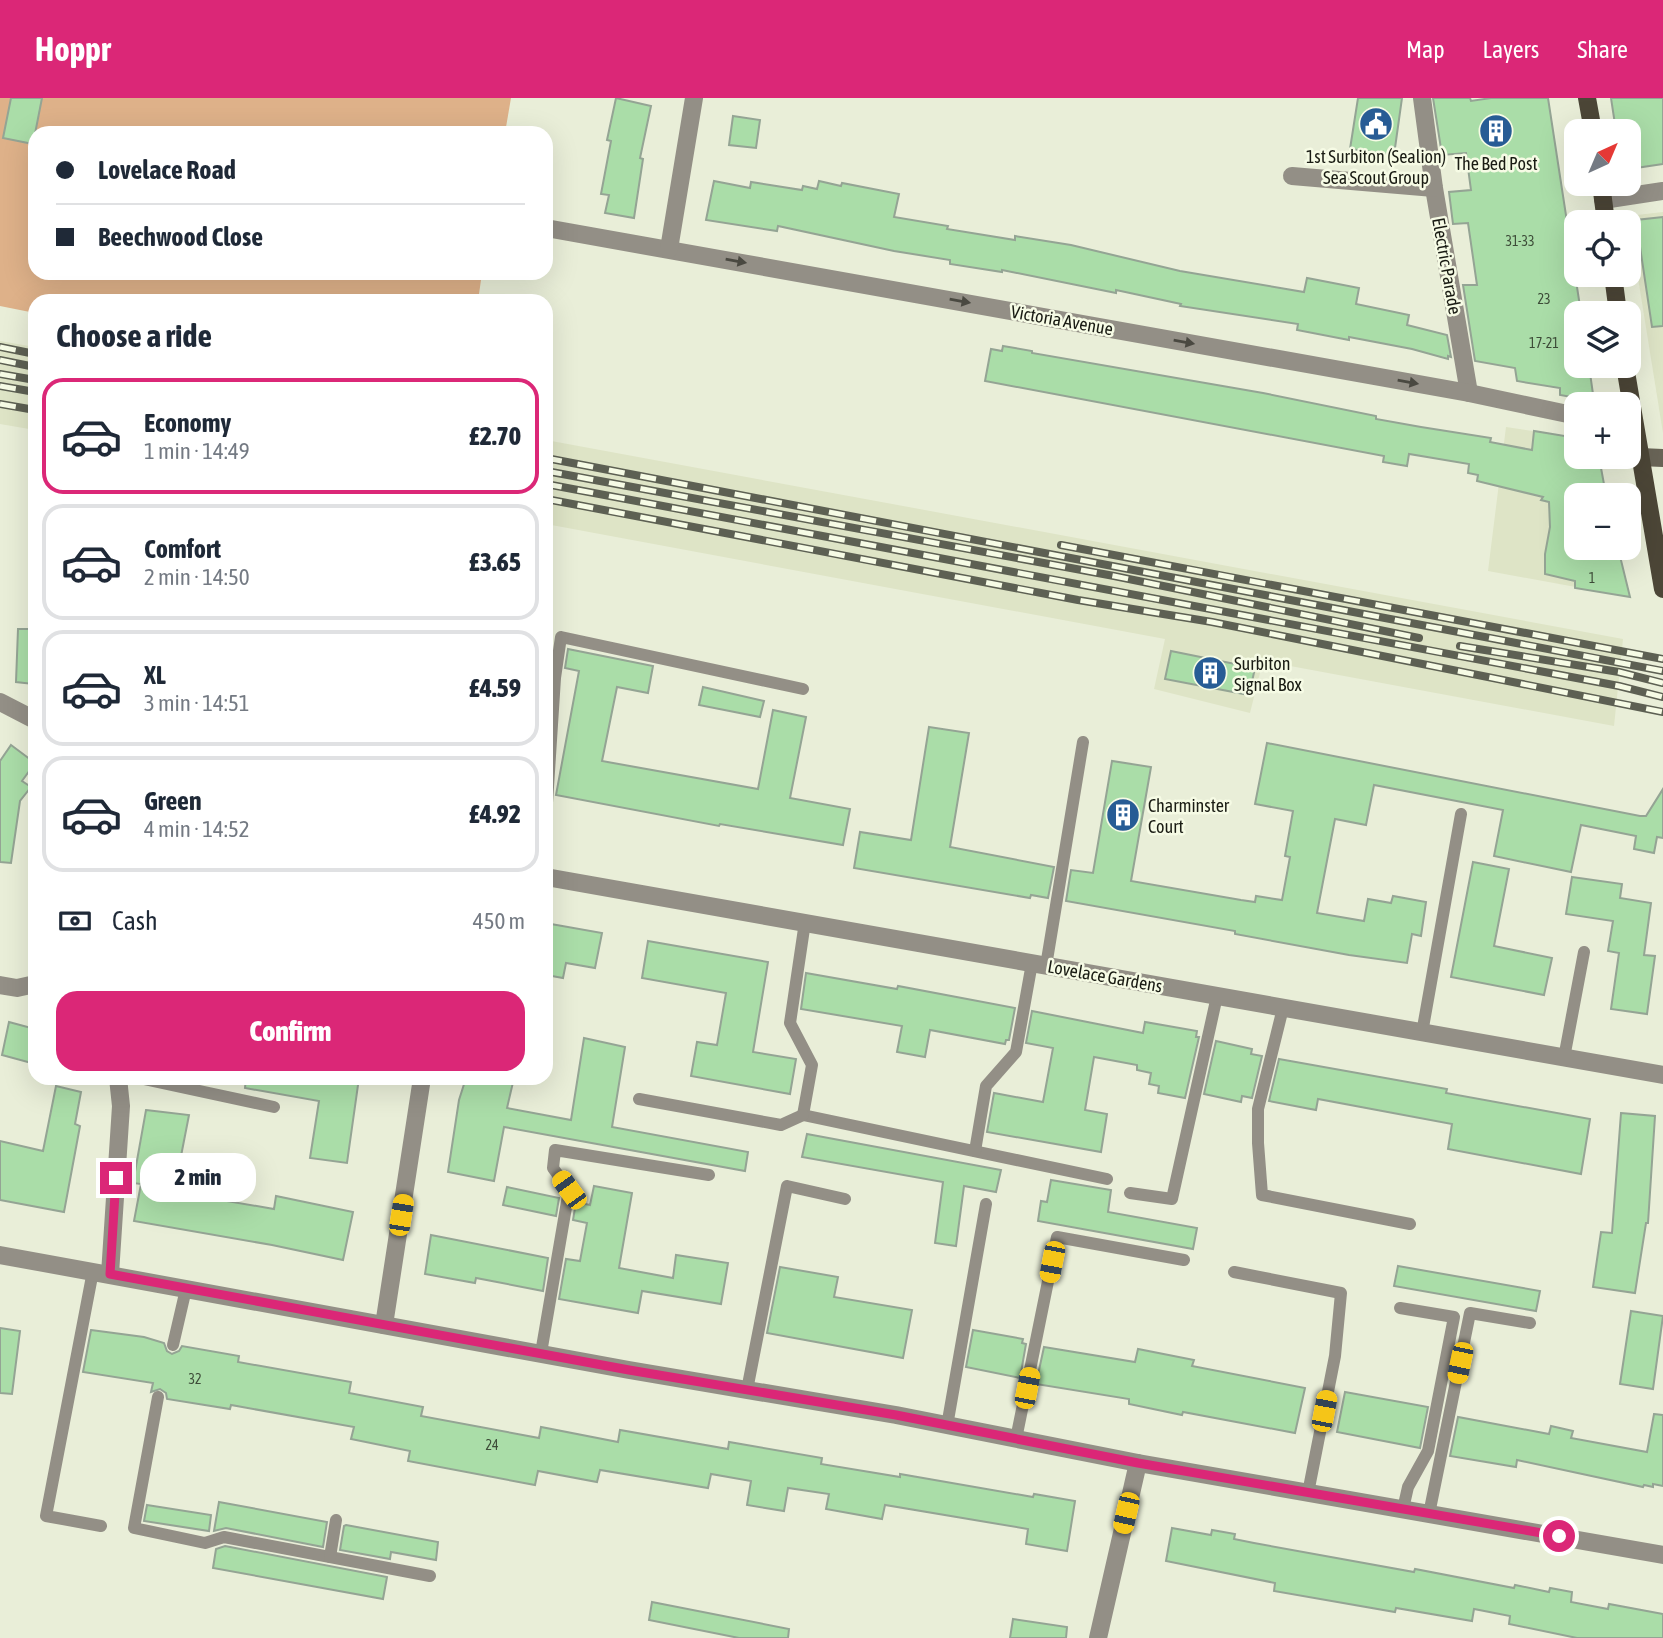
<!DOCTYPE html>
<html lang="en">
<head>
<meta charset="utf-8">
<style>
	:root { --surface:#fff; --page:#f6f6f7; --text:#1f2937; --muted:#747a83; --line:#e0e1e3; --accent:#db2777 }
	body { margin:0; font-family:"Asap Condensed",sans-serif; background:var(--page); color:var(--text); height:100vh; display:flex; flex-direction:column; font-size:26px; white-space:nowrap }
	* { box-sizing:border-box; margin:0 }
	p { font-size:23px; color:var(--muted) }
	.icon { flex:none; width:38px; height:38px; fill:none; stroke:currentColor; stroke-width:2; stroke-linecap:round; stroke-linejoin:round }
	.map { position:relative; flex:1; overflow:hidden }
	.panel { position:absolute; left:28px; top:196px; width:525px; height:791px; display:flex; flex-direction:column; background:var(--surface); border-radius:21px; box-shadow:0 7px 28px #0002 }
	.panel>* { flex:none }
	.banner { position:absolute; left:28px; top:28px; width:525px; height:154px; border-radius:21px; box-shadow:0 7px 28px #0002; display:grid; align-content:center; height:154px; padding:0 28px; background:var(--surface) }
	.needle { width:46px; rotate:44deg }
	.fabs { position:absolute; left:1564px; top:21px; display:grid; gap:14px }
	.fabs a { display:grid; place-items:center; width:77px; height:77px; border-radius:14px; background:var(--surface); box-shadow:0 7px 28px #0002; font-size:35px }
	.end { position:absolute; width:32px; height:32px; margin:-16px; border:9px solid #db2777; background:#fff; box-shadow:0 0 0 4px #fff }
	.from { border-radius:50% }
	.bubble { position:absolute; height:49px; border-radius:21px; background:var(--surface); box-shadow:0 7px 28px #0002; font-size:23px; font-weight:800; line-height:49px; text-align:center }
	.car { position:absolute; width:21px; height:42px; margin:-21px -10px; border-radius:9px; box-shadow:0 0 5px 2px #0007; background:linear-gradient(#f5c518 24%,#345 0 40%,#f5c518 0 76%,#345 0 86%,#f5c518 0) }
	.banner b { display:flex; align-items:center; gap:24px; height:66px; font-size:26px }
	.banner b+b { border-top:2px solid var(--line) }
	.banner i { width:18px; height:18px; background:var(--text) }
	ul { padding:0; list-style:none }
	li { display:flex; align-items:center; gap:21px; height:116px; margin:0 14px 10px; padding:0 14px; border:4px solid var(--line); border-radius:21px }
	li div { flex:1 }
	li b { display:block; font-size:26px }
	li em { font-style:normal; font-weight:800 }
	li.active { border-color:var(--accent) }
	li>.icon { width:63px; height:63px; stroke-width:1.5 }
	h2 { padding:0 28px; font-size:32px; line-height:84px }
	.pay { display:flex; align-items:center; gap:18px; height:77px; padding:0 28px; font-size:26px }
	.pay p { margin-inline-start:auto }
	.primary-button { display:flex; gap:14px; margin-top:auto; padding:14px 28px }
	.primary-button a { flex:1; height:80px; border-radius:21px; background:var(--accent); color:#fff; font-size:28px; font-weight:800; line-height:80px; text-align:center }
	header { display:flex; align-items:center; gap:42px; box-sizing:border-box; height:98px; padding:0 35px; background:var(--accent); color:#fff }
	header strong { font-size:33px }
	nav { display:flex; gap:38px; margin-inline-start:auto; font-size:24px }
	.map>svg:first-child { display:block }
</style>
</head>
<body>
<header>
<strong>Hoppr</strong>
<nav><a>Map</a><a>Layers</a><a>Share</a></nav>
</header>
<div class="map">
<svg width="1663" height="1540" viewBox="0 0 1663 1540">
	<rect width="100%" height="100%" fill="#e9eed8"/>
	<g fill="#dee4c6">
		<polygon points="1663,114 1663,335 1628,118"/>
		<polygon points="0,243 35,249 35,332 0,326"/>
		<polygon points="1506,329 1577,340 1577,359 1599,359 1606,397 1577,397 1577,450 1618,450 1630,499 1488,473"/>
		<polygon points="546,342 1623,541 1614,628 1263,563 1250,615 1154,591 1165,541 546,426"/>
	</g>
	<polygon fill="#deb189" points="0,0 511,0 505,35 35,35 35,175 482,175 478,203 35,203 35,215 0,208"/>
	<g fill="#aadda8" stroke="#94a494" stroke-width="2">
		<polygon points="11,0 42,0 33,46 3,40"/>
		<polygon points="616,0 651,8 640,60 643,61 634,120 605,115 609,97 601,96 611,43 607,42"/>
		<polygon points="1358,0 1402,0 1394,57 1350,51"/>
		<polygon points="1433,0 1470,0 1471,3 1491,0 1548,0 1581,215 1577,215 1577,268 1589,268 1594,303 1560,297 1560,290 1517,283 1515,270 1475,263 1463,187 1477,187 1468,125 1453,126 1449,94 1471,92 1466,55 1442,57"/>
		<polygon points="1611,0 1663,0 1663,66 1629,71 1629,33 1616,33"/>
		<polygon points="733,18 760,22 756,50 729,47"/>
		<polygon points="714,83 750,90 751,84 802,92 803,88 817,91 819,83 841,88 842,85 899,96 894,119 948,128 947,131 1015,142 1015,138 1071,147 1180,173 1304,194 1307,180 1359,190 1356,206 1409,217 1407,227 1447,237 1451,259 1448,258 1448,261 1412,251 1349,239 1349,242 1297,232 1298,226 1180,208 1181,206 1116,192 1116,195 1002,172 1002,174 950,166 950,162 894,153 778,128 777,133 706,122"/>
		<polygon points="1663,119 1663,228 1652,229 1636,122"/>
		<polygon points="1003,248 1032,253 1032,255 1263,295 1376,318 1376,321 1421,329 1491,340 1490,344 1532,352 1534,333 1577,340 1577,359 1599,359 1606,397 1577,397 1577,450 1618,450 1630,499 1575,490 1575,483 1545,476 1545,456 1550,429 1549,404 1541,402 1543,399 1477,383 1478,377 1468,375 1469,366 1409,356 1407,368 1383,364 1384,358 985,283 991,251 1002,253"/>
		<polygon points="18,531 34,531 33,586 16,584"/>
		<polygon points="568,551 653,568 648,595 617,589 602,663 758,691 773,612 806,619 790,700 850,711 843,747 720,726 719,728 556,697 579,573 565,570"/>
		<polygon points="1171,553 1255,570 1249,597 1165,581"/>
		<polygon points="703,589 764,603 760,619 699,607"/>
		<polygon points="929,629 969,635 950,749 1054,769 1048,800 1031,797 1030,800 854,770 860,734 911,742"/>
		<polygon points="1267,645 1640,718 1646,718 1663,691 1663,740 1657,739 1654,755 1634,751 1636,738 1581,727 1571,774 1494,758 1503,712 1374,687 1366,727 1335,721 1317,815 1364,823 1368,801 1391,805 1393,798 1426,804 1421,838 1412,836 1407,865 1349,857 1235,836 1235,833 1066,803 1071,772 1093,775 1112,663 1151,669 1131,783 1241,802 1255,804 1256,798 1282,802 1290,759 1285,758 1293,713 1255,706"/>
		<polygon points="11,647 35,665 22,683 31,689 20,703 11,765 0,764 0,663"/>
		<polygon points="1473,764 1509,771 1494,848 1552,860 1544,897 1451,879"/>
		<polygon points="1572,779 1622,786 1620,800 1651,805 1644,857 1655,858 1647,916 1611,911 1619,855 1608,853 1613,823 1566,816"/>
		<polygon points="551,826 602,835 595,870 566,865 563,880 546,877 546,851"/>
		<polygon points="648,843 768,864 753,954 796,961 790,996 691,978 697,944 717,947 726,895 642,880"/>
		<polygon points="806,875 897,891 898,888 1015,910 1009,942 1006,942 1005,946 930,932 925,959 897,954 902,928 801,911"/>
		<polygon points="1032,913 1143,935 1145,924 1197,933 1196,939 1199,939 1185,1000 1158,995 1159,988 1149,986 1151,975 1137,972 1137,967 1094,959 1085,1012 1107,1016 1101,1054 987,1034 994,995 1043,1004 1053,950 1026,945"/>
		<polygon points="9,924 35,931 35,966 2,957"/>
		<polygon points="584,940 625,949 612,1029 748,1054 745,1073 504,1029 494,1083 448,1074 459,1002 466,980 514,980 507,1010 571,1022"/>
		<polygon points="1216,943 1252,951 1251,956 1262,958 1252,1000 1242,998 1241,1004 1204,996"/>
		<polygon points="1279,961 1447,991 1446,995 1590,1021 1581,1076 1448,1051 1452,1026 1318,1001 1316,1012 1269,1003"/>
		<polygon points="246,980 359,980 347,1065 310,1060 319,1003 245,990"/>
		<polygon points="56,988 81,994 75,1026 80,1028 64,1114 0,1102 0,1043 43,1053"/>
		<polygon points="146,1012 189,1017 174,1094 274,1111 276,1098 353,1114 343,1162 272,1147 134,1123 141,1086 133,1085"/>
		<polygon points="1621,1015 1655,1018 1648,1125 1646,1125 1635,1195 1593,1189 1601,1134 1612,1135"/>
		<polygon points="807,1036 1001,1072 996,1094 964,1088 956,1148 935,1145 943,1084 802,1059"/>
		<polygon points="1051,1082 1111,1092 1108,1114 1197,1130 1193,1151 1038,1123 1041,1103 1047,1104"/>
		<polygon points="594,1088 632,1095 619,1170 673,1180 676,1157 728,1165 721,1206 642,1193 638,1215 559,1201 566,1161 580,1163 587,1125 573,1122 576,1104 590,1107"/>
		<polygon points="507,1089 559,1100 556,1118 503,1107"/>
		<polygon points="431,1137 548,1160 543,1193 476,1180 475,1185 425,1176"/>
		<polygon points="1398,1168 1540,1193 1536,1213 1394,1188"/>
		<polygon points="780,1169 838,1179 834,1199 912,1212 903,1260 767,1235"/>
		<polygon points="1631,1213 1663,1218 1653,1291 1620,1286"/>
		<polygon points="0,1230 20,1233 12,1296 0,1295"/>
		<polygon points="91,1232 144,1239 164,1245 167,1253 172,1256 179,1253 182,1248 239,1258 238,1264 351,1284 349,1295 423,1309 421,1318 539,1340 541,1329 618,1344 620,1332 728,1351 729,1344 822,1360 821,1366 900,1379 900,1376 1033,1399 1034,1396 1075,1403 1067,1453 1026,1446 1028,1431 885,1407 882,1421 826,1411 829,1396 788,1390 784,1413 747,1407 751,1383 711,1376 708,1390 600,1372 597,1384 538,1373 535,1387 408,1363 410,1353 351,1341 354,1329 231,1307 230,1311 167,1301 166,1295 160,1291 151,1294 153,1285 83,1274"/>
		<polygon points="973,1232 1023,1241 1022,1245 1026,1246 1020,1280 966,1269"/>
		<polygon points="1044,1249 1135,1264 1138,1251 1194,1262 1192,1268 1305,1290 1295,1335 1183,1314 1182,1317 1129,1306 1129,1301 1036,1286"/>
		<polygon points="1345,1294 1428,1309 1420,1350 1337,1334"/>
		<polygon points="1654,1316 1663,1317 1663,1388 1653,1386 1653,1389 1644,1387 1643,1389 1517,1362 1516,1369 1450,1358 1458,1319 1549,1336 1551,1328 1573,1333 1571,1340 1647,1354"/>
		<polygon points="219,1404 327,1424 323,1449 226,1430 214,1433"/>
		<polygon points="147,1407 211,1417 209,1433 144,1423"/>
		<polygon points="346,1427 438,1444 436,1462 391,1454 390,1461 340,1452 344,1428"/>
		<polygon points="1172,1430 1211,1437 1212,1432 1235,1436 1234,1441 1254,1445 1414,1474 1415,1471 1514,1490 1515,1487 1549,1494 1550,1490 1572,1494 1571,1504 1608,1511 1609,1506 1663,1516 1663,1540 1577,1540 1509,1526 1510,1518 1474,1511 1472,1523 1396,1510 1395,1514 1274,1493 1275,1485 1166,1463"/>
		<polygon points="225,1448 387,1479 383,1501 213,1470 216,1451"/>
		<polygon points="652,1504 789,1531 788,1540 739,1540 649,1522"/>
		<polygon points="1013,1521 1067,1529 1066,1540 1010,1540"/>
	</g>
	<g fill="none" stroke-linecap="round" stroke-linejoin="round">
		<g stroke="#938f86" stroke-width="12">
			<polyline points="546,720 555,580 561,539 803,591"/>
			<polyline points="805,824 790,925 812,967 803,1017 1107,1081"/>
			<polyline points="1046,868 1083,644"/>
			<polyline points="1283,910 1258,1011 1258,1045 1262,1097 1410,1126"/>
			<polyline points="1422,935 1461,716"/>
			<polyline points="1564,960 1584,854"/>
			<polyline points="139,980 274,1009"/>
			<polyline points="639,1001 781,1027 803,1017"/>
			<polyline points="975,1053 986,988 1016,954 1032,865"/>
			<polyline points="1130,1095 1172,1101 1217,898"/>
			<polyline points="93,1173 46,1418 101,1428"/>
			<polyline points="1234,1174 1341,1195 1335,1258 1308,1395"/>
			<polyline points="1400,1210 1454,1219 1428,1353 1408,1389 1403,1411"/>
			<polyline points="173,1247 186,1191"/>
			<polyline points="541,1255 569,1092 553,1070 555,1052 709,1077"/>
			<polyline points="747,1292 787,1088 845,1101"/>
			<polyline points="158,1299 134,1430 205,1445 224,1439 430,1478"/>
			<polyline points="947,1328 986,1106"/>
			<polyline points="1016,1341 1057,1139 1184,1162"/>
			<polyline points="1429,1416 1470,1215 1530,1225"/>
			<polyline points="330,1459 336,1422"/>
		</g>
		<g stroke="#938f86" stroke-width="18">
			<polyline points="1422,0 1434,90 1469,295"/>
			<polyline points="1292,78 1434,90"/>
			<polyline points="1603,102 1663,93"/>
			<polyline points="546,130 1469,295 1577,318"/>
			<polyline points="669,151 694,0"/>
			<polyline points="0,604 35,622"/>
			<polyline points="546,779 1663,977"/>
			<polyline points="0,887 17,890 35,886"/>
			<polyline points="0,1157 629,1272 896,1317 1138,1365 1663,1457"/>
			<polyline points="110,1176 121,1008 118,980"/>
			<polyline points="384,1227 422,980"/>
			<polyline points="1098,1540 1138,1365"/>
		</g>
		<polyline stroke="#696457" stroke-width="18" points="1640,359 1663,360"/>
		<g stroke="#4c4637" stroke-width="18">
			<polyline points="1587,0 1593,33"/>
			<polyline points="1601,86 1606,124"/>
			<polyline points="1613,177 1618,215"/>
			<polyline points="1625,268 1663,491"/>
		</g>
		<g stroke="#5d6053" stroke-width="8">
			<g id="rail">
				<polyline points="0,249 35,256"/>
				<polyline points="0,262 35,269"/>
				<polyline points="0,276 35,282"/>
				<polyline points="0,288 35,294"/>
				<polyline points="0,306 35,312"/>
				<polyline points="546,360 1663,573"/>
				<polyline points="546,373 1114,478 1419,540"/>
				<polyline points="546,386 1619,588 1663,599"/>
				<polyline points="546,401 1078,502 1212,524 1663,614"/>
				<polyline points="1061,447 1663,561"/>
				<polyline points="1460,548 1619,574 1663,585"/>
			</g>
		</g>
		<use href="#rail" stroke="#f6fbe5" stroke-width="5" stroke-dasharray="16" stroke-linecap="butt"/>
	</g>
	<defs><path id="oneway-solid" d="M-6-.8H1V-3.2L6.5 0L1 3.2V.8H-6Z" transform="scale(1.75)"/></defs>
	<g fill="#4a4941">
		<use href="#oneway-solid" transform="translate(736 163) rotate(10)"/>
		<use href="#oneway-solid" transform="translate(960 203) rotate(10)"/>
		<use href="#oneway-solid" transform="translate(1184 244) rotate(10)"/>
		<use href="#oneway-solid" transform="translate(1408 284) rotate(10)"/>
	</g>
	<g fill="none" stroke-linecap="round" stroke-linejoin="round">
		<polyline stroke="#db2777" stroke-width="9" points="116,1080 110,1176 629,1272 896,1317 1138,1365 1559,1438"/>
	</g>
	<defs>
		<g id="civic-disc" transform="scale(1.75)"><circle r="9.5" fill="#275c95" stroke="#f6fbe5"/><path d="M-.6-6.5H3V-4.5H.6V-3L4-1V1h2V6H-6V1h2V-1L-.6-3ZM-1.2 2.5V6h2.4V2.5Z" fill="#fff"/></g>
		<g id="building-disc" transform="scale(1.75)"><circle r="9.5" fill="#275c95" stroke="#f6fbe5"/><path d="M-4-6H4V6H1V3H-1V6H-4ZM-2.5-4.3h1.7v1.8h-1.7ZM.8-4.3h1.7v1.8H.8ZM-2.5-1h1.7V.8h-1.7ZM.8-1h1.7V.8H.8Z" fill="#fff"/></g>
	</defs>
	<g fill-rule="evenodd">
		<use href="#civic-disc" x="1376" y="26"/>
		<use href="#building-disc" x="1496" y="33"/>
		<use href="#building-disc" x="1210" y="575"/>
		<use href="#building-disc" x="1123" y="717"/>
	</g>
	<g text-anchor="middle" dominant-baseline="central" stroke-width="5" stroke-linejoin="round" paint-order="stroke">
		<g font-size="14" fill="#3d4c38">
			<text x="1520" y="143">31-33</text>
			<text x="1544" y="201">23</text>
			<text x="1544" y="245">17-21</text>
			<text x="1592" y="480">1</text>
			<text x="195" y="1281">32</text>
			<text x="492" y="1347">24</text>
		</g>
		<g font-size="18" fill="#191b13" stroke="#f6fbe5">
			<text x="1376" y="58">1st Surbiton (Sealion)<tspan x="1376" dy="21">Sea Scout Group</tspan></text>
			<text x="1496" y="65">The Bed Post</text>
			<text x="1234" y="565" text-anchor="start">Surbiton<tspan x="1234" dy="21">Signal Box</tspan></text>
			<text x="1148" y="707" text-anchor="start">Charminster<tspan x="1148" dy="21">Court</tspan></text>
		</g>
		<g font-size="18" fill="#191b13" stroke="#f6fbe5">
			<text transform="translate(1447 168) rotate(80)">Electric Parade</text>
			<text transform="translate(1062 222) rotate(10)">Victoria Avenue</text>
			<text transform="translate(1105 878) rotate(10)">Lovelace Gardens</text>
		</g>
	</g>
</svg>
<div class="fabs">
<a><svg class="needle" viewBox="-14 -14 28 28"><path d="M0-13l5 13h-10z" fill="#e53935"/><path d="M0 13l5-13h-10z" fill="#747a83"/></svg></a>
<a><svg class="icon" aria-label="locate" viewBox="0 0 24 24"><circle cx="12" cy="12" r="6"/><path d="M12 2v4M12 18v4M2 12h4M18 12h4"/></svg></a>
<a><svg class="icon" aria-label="layers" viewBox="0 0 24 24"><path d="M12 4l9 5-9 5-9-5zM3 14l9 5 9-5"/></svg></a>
<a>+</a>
<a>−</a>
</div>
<i class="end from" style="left:1559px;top:1438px"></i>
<i class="end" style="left:116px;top:1080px"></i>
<div class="bubble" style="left:140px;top:1055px;width:116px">2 min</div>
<i class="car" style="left:569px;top:1092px;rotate:324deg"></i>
<i class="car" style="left:401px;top:1117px;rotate:9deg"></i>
<i class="car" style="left:1052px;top:1164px;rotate:191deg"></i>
<i class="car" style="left:1460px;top:1265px;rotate:192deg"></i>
<i class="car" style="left:1027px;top:1290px;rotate:11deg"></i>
<i class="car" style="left:1324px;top:1313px;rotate:11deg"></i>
<i class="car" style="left:1126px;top:1415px;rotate:193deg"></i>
<div class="banner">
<b><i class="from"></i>Lovelace Road</b>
<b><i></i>Beechwood Close</b>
</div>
<section class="panel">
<h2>Choose a ride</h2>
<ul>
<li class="active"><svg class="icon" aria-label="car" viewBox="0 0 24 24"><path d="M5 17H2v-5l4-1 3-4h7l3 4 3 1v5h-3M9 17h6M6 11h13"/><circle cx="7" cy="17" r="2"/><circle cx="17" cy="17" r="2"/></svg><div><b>Economy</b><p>1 min · 14:49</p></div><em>£2.70</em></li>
<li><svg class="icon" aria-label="car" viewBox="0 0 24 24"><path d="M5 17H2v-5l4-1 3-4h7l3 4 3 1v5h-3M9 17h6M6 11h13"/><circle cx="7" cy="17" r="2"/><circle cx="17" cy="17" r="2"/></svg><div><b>Comfort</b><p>2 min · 14:50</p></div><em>£3.65</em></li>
<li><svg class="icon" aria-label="car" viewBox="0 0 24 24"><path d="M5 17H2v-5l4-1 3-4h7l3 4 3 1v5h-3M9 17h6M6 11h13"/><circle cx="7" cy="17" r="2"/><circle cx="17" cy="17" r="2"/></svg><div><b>XL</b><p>3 min · 14:51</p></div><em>£4.59</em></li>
<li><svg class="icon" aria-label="car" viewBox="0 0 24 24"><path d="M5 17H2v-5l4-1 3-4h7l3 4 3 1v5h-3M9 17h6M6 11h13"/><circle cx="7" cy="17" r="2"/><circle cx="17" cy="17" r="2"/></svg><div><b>Green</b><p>4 min · 14:52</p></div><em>£4.92</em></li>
</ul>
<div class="pay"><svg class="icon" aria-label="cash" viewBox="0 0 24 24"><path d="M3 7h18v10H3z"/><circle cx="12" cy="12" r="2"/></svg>Cash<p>450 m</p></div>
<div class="primary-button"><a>Confirm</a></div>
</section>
</div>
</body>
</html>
